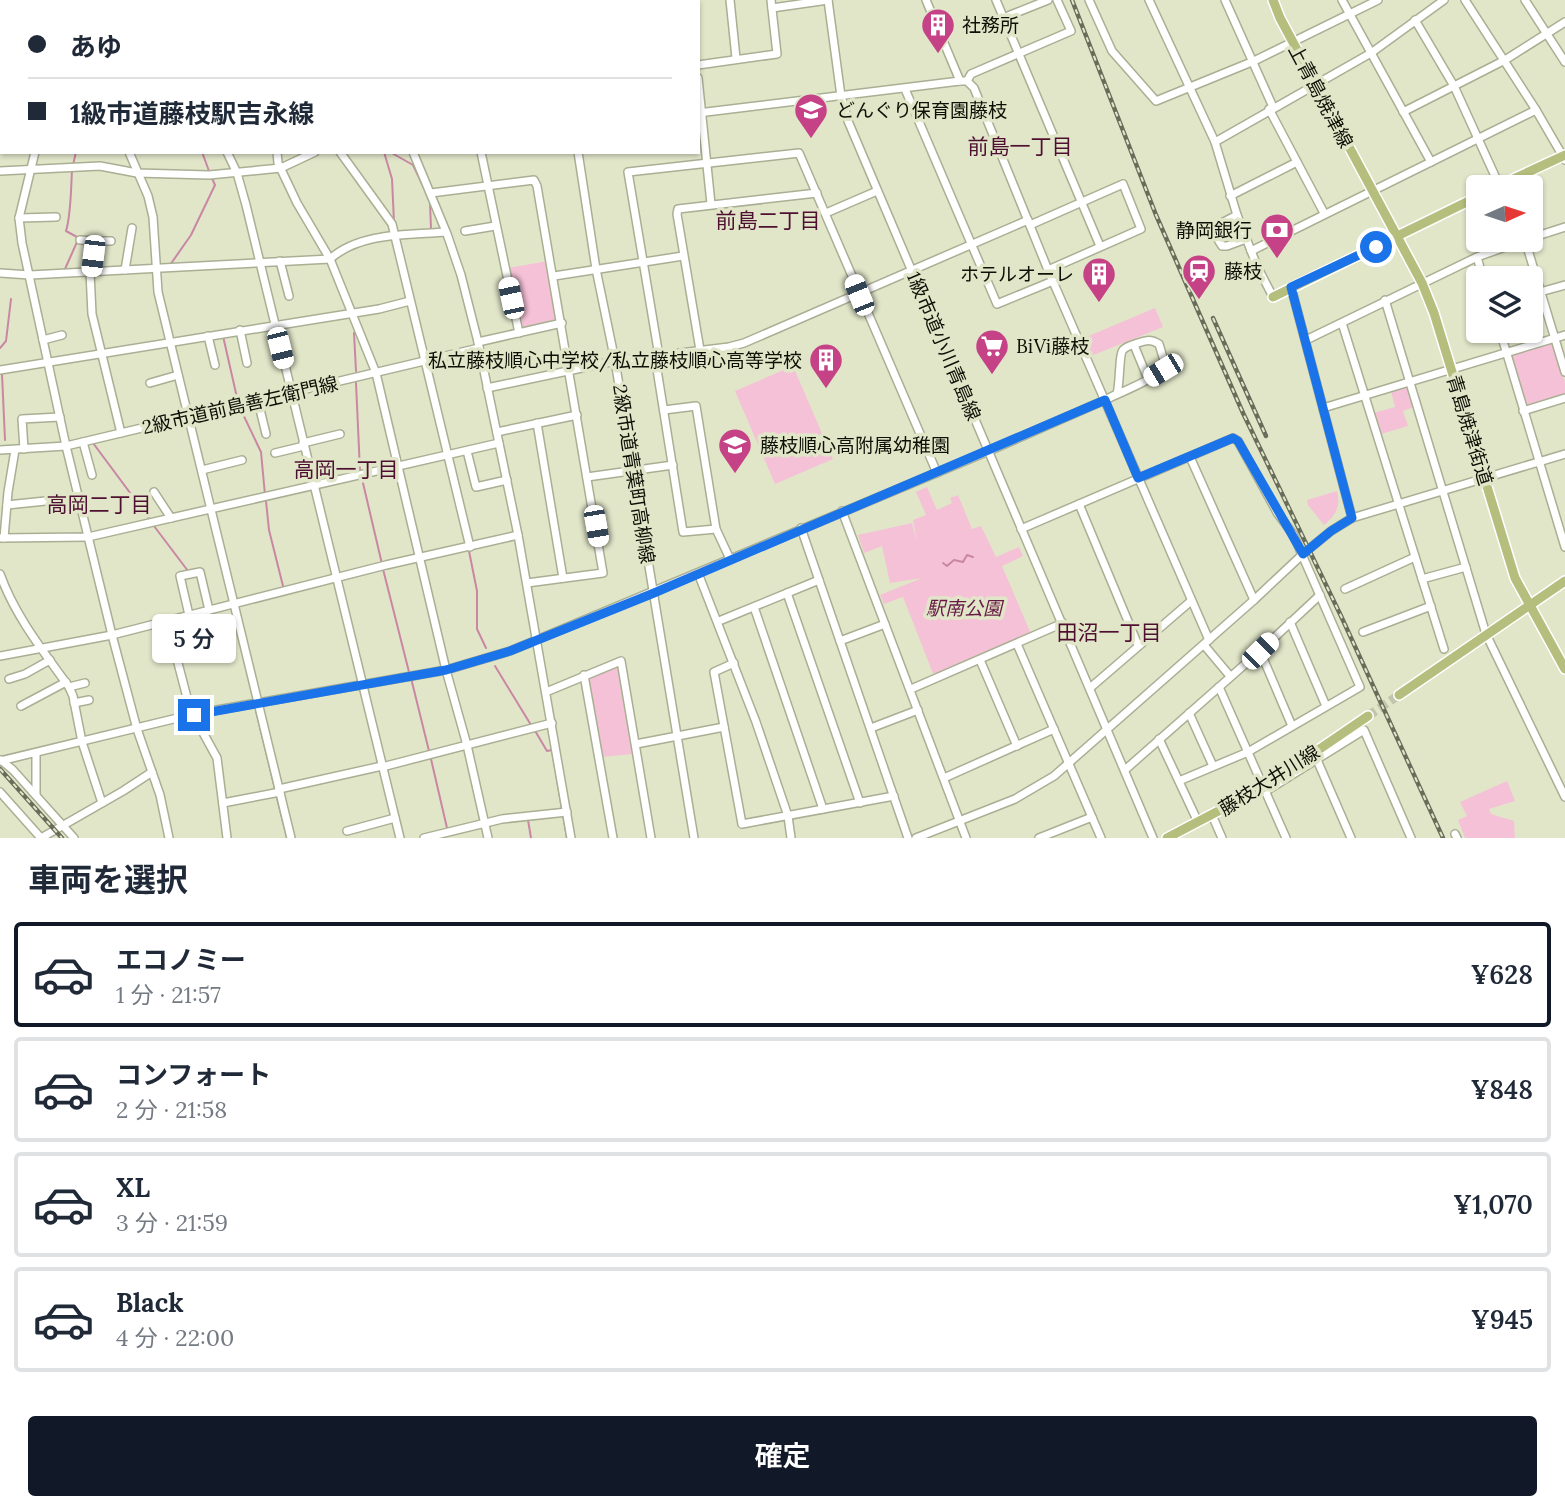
<!DOCTYPE html>
<html lang="ja">
<head>
<meta charset="utf-8">
<style>
	:root { --surface:#fff; --page:#f6f6f7; --text:#1f2937; --muted:#747a83; --line:#e0e1e3; --accent:#111827 }
	body { margin:0; font-family:Lora,"Noto Sans JP",serif; background:var(--page); color:var(--text); height:100vh; display:flex; flex-direction:column; font-size:26px; white-space:nowrap }
	* { box-sizing:border-box; margin:0 }
	p { font-size:23px; color:var(--muted) }
	.icon { flex:none; width:38px; height:38px; fill:none; stroke:currentColor; stroke-width:2; stroke-linecap:round; stroke-linejoin:round }
	.map { position:relative; height:838px; overflow:hidden }
	.drawer { display:flex; flex-direction:column; background:var(--surface); flex:1 }
	.drawer>* { flex:none }
	.guide { position:absolute; left:0px; top:0px; width:700px; height:154px; box-shadow:0 2px 5px #0004; display:grid; align-content:center; height:154px; padding:0 28px; background:var(--surface) }
	.needle { width:46px; rotate:87deg }
	.buttons { position:absolute; left:1466px; top:175px; display:grid; gap:14px }
	.buttons a { display:grid; place-items:center; width:77px; height:77px; border-radius:7px; background:var(--surface); box-shadow:0 2px 5px #0004; font-size:35px }
	.end { position:absolute; width:32px; height:32px; margin:-16px; border:9px solid #1a73e8; background:#fff; box-shadow:0 0 0 4px #fff }
	.from { border-radius:50% }
	.bubble { position:absolute; height:49px; border-radius:7px; background:var(--surface); box-shadow:0 2px 5px #0004; font-size:23px; font-weight:600; line-height:49px; text-align:center }
	.car { position:absolute; width:21px; height:42px; margin:-21px -10px; border-radius:9px; box-shadow:0 0 5px 2px #0007; background:linear-gradient(#fff 24%,#345 0 40%,#fff 0 76%,#345 0 86%,#fff 0) }
	.guide b { display:flex; align-items:center; gap:24px; height:66px; font-size:26px }
	.guide b+b { border-top:2px solid var(--line) }
	.guide i { width:18px; height:18px; background:var(--text) }
	ul { padding:0; list-style:none }
	li { display:flex; align-items:center; gap:21px; height:105px; margin:0 14px 10px; padding:0 14px; border:4px solid var(--line); border-radius:7px }
	li div { flex:1 }
	li b { display:block; font-size:26px }
	li em { font-style:normal; font-weight:600 }
	li.on { border-color:var(--accent) }
	li>.icon { width:63px; height:63px; stroke-width:1.5 }
	h2 { padding:0 28px; font-size:32px; line-height:84px }
	.cta { display:flex; gap:14px; margin-top:auto; padding:14px 28px }
	.cta a { flex:1; height:80px; border-radius:7px; background:var(--accent); color:#fff; font-size:28px; font-weight:600; line-height:80px; text-align:center }
	.map>svg:first-child { display:block }
</style>
</head>
<body>
<div class="map">
<svg width="1565" height="838" viewBox="0 0 1565 838">
	<rect width="100%" height="100%" fill="#e1e6c9"/>
	<g fill="#f5c1d6">
		<polygon points="548,261 557,319 520,328 508,268"/>
		<polygon points="1155,308 1163,327 1091,356 1084,338"/>
		<polygon points="1553,343 1565,382 1565,395 1526,407 1510,356"/>
		<polygon points="793,366 833,459 775,484 735,391"/>
		<polygon points="1407,386 1414,407 1403,411 1408,426 1381,434 1374,413 1395,407 1391,391"/>
		<polygon points="927,487 937,510 952,503 950,498 958,495 972,529 981,526 996,557 1019,547 1023,556 1002,566 1031,634 934,676 903,597 884,604 880,595 922,578 890,583 882,546 864,553 858,535 912,523 917,542 913,520 926,515 916,492"/>
		<path d="M1337,491C1341,507 1336,515 1324,525L1308,505L1307,500Z"/>
		<polygon points="614,666 618,668 632,754 601,757 588,677"/>
		<polygon points="1507,781 1515,801 1489,809 1491,814 1514,821 1515,838 1465,838 1458,820 1467,816 1460,802"/>
	</g>
	<g fill="none" stroke-linecap="round" stroke-linejoin="round">
		<g stroke="#c987a4" stroke-width="2">
			<polyline points="248,0 252,2"/>
			<polyline points="202,152 209,171"/>
			<polyline points="384,152 392,179 394,222"/>
			<polyline points="390,152 413,165 424,188"/>
			<polyline points="73,165 76,152"/>
			<path d="M72,170C71,188 71,215 66,231L77,237"/>
			<polyline points="430,203 431,229"/>
			<polyline points="170,265 191,235 215,185 211,176"/>
			<polyline points="65,269 77,242"/>
			<polyline points="223,336 238,402"/>
			<polyline points="0,348 6,341 11,299"/>
			<polyline points="356,371 354,333 357,330"/>
			<polyline points="2,374 5,440"/>
			<polyline points="356,383 360,471"/>
			<polyline points="240,408 261,452 265,495"/>
			<polyline points="93,443 151,521"/>
			<polyline points="363,483 382,564"/>
			<polyline points="266,501 269,530 283,586"/>
			<polyline points="154,526 188,571"/>
			<polyline points="469,551 477,591 477,629 486,648"/>
			<polyline points="943,563 947,566 954,560 963,562 967,555 973,557"/>
			<polyline points="383,569 409,672"/>
			<polyline points="495,666 531,725"/>
			<polyline points="411,678 429,751"/>
			<polyline points="256,711 275,789"/>
			<polyline points="534,729 547,751 552,750 562,809"/>
			<polyline points="431,759 447,828"/>
			<polyline points="276,794 287,838"/>
			<polyline points="563,815 567,838"/>
			<polyline points="528,820 531,838"/>
		</g>
		<polyline stroke="#c1c6ac" stroke-width="9" stroke-dasharray="9 4.5" stroke-linecap="butt" points="1368,716 1399,695"/>
		<g stroke="#a9af93" stroke-width="10">
			<g id="minor">
				<polyline points="92,0 93,2"/>
				<polyline points="127,0 128,2"/>
				<polyline points="169,0 169,2"/>
				<polyline points="297,0 299,2"/>
				<polyline points="408,0 409,2"/>
				<polyline points="455,0 455,2"/>
				<polyline points="501,0 501,2"/>
				<polyline points="551,0 551,2"/>
				<polyline points="603,0 604,2"/>
				<polyline points="645,0 646,2"/>
				<polyline points="686,0 687,2"/>
				<polyline points="730,0 736,58"/>
				<polyline points="828,0 841,96 848,121 1153,838"/>
				<polyline points="926,0 960,81"/>
				<polyline points="996,0 1100,246"/>
				<polyline points="1089,0 1112,51 1156,101 1254,61 1378,0"/>
				<polyline points="1149,0 1215,142 1237,215 1257,266 1273,297"/>
				<polyline points="1225,0 1273,107"/>
				<polyline points="1342,0 1431,162"/>
				<polyline points="1465,0 1536,110 1565,160"/>
				<polyline points="1525,0 1565,62"/>
				<polyline points="559,2 569,0"/>
				<polyline points="772,8 828,0"/>
				<polyline points="0,11 2,11"/>
				<polyline points="1003,18 1048,0"/>
				<polyline points="698,65 777,54 771,0"/>
				<polyline points="698,78 711,204"/>
				<polyline points="967,81 971,74 1071,31 1057,0"/>
				<polyline points="0,88 2,89"/>
				<polyline points="905,89 997,304 1053,281"/>
				<polyline points="1269,109 1324,213"/>
				<polyline points="1403,112 1454,86 1415,20"/>
				<polyline points="698,113 960,81 967,81 974,88 1048,270 1209,640"/>
				<polyline points="1215,142 1371,53 1444,0"/>
				<polyline points="35,152 19,218 22,243 66,446 112,635 137,729 160,795 169,838"/>
				<polyline points="129,152 148,196 153,217 158,292 291,838"/>
				<polyline points="227,152 237,173 246,205 400,838"/>
				<polyline points="277,152 278,163 297,203 330,259 376,373 446,670 467,745 488,838"/>
				<polyline points="340,152 392,224 470,547"/>
				<polyline points="413,152 447,234 461,275 478,342 518,535 571,838"/>
				<polyline points="481,152 519,333"/>
				<polyline points="578,152 596,269 615,361 694,838"/>
				<polyline points="0,171 100,166 137,173 209,175 281,168 315,152"/>
				<polyline points="1500,187 1454,86 1505,60 1565,22"/>
				<polyline points="431,193 534,180 537,186 603,573 527,583"/>
				<polyline points="1230,196 1297,162"/>
				<polyline points="826,213 877,191"/>
				<path d="M1237,215L1216,226C1214,234 1218,240 1222,246H1227L1246,239"/>
				<polyline points="19,218 56,217"/>
				<polyline points="1030,225 1123,184 1141,229 1048,270"/>
				<polyline points="465,231 495,226"/>
				<polyline points="1531,238 1565,227"/>
				<polyline points="80,240 95,241"/>
				<polyline points="1525,240 1565,372"/>
				<polyline points="1251,251 1536,110"/>
				<polyline points="1477,257 1483,278"/>
				<polyline points="280,261 289,296"/>
				<polyline points="125,270 132,228"/>
				<polyline points="90,272 92,314 121,433"/>
				<polyline points="91,272 95,241 111,241"/>
				<path d="M0,273L30,275L330,259C360,232 409,235 446,232"/>
				<polyline points="554,276 683,256"/>
				<polyline points="1291,287 1352,518"/>
				<polyline points="1540,292 1565,285"/>
				<polyline points="1385,300 1486,634 1565,797"/>
				<polyline points="1342,323 1444,649"/>
				<polyline points="240,330 247,363"/>
				<polyline points="1500,331 1565,547"/>
				<polyline points="208,336 215,365"/>
				<polyline points="43,340 62,335"/>
				<polyline points="1306,340 1477,257 1525,240"/>
				<polyline points="478,342 562,323"/>
				<polyline points="1134,345 1148,379"/>
				<polyline points="700,350 677,214 678,209 817,193"/>
				<polyline points="659,356 628,172 799,153 937,473"/>
				<polyline points="655,357 683,532 716,529"/>
				<polyline points="0,370 379,309 410,301"/>
				<polyline points="150,383 178,375"/>
				<polyline points="487,388 615,361 729,347 744,343 1028,220"/>
				<polyline points="258,401 266,434"/>
				<polyline points="1323,408 1565,335"/>
				<polyline points="664,410 696,406 716,529 730,559"/>
				<polyline points="1523,411 1565,398"/>
				<polyline points="537,423 563,578"/>
				<polyline points="497,432 577,415"/>
				<polyline points="83,442 92,475"/>
				<polyline points="303,443 340,434"/>
				<polyline points="24,449 22,419 60,417"/>
				<polyline points="0,450 66,446 479,348"/>
				<polyline points="467,451 476,487 507,480"/>
				<polyline points="275,453 304,446"/>
				<polyline points="1190,457 1254,600"/>
				<polyline points="202,470 242,460"/>
				<polyline points="587,477 673,465"/>
				<polyline points="154,492 171,518"/>
				<polyline points="1079,504 1138,645"/>
				<polyline points="7,505 55,500"/>
				<polyline points="842,511 966,838"/>
				<polyline points="801,528 908,838"/>
				<polyline points="1021,529 1233,438 1238,441 1278,514 1293,534 1360,687 1248,752 1179,781"/>
				<polyline points="0,538 88,537 499,443"/>
				<polyline points="4,538 8,492 15,450"/>
				<polyline points="698,573 756,722 788,816 791,838"/>
				<path d="M0,574C15,616 43,651 69,687L73,696L82,742L102,803"/>
				<polyline points="1422,579 1466,567"/>
				<polyline points="1345,589 1415,557"/>
				<polyline points="787,593 860,803"/>
				<polyline points="754,607 823,809"/>
				<polyline points="189,615 180,576 200,572 209,610"/>
				<polyline points="167,621 190,709 217,758 227,838"/>
				<polyline points="719,621 819,580"/>
				<polyline points="1290,622 1326,706"/>
				<polyline points="1363,632 1431,606"/>
				<polyline points="840,641 885,624"/>
				<polyline points="1017,644 1101,838"/>
				<polyline points="1204,645 1230,676"/>
				<polyline points="1260,651 1292,726"/>
				<polyline points="0,656 112,635 386,565 518,535"/>
				<polyline points="980,660 1017,746"/>
				<polyline points="734,663 714,672 742,824 894,796"/>
				<polyline points="584,675 613,838"/>
				<polyline points="9,679 25,674 50,660"/>
				<polyline points="69,687 85,683"/>
				<polyline points="1219,687 1286,838"/>
				<polyline points="1090,688 1191,601"/>
				<polyline points="911,689 1063,623"/>
				<polyline points="546,692 621,661 651,838"/>
				<polyline points="74,703 89,700"/>
				<polyline points="21,706 66,682"/>
				<polyline points="1189,713 1213,766"/>
				<polyline points="871,728 918,710"/>
				<polyline points="1159,739 1198,822"/>
				<polyline points="636,744 724,727"/>
				<polyline points="36,753 36,795"/>
				<polyline points="1,760 13,770 74,838"/>
				<polyline points="1317,760 1351,838"/>
				<path d="M0,761L194,714L446,670L510,651L989,451L1105,400L1117,394C1120,384 1119,354 1123,350C1126,346 1133,345 1138,343C1147,340 1151,339 1159,344L1165,364C1159,379 1120,392 1105,400"/>
				<polyline points="382,767 552,723"/>
				<polyline points="1126,769 1260,651 1320,595"/>
				<polyline points="944,778 1054,729"/>
				<polyline points="279,789 382,766"/>
				<polyline points="1266,791 1364,730 1411,838"/>
				<polyline points="0,792 41,838"/>
				<polyline points="223,803 280,792"/>
				<polyline points="1212,815 1222,838"/>
				<polyline points="347,831 395,818"/>
				<polyline points="1455,834 1457,838"/>
				<polyline points="41,838 123,791 152,772"/>
				<polyline points="424,838 502,819 567,812"/>
				<polyline points="916,838 1015,799 1054,776 1254,600 1303,554 1331,531 1352,518 1565,454"/>
				<polyline points="1039,838 1092,817"/>
			</g>
		</g>
		<g stroke="#fff" stroke-width="12">
			<g id="major">
				<polyline points="1273,0 1280,18 1422,283 1434,313 1515,578 1565,669"/>
				<polyline points="1496,187 1565,155"/>
				<polyline points="1273,297 1479,196"/>
				<polyline points="1399,695 1565,581"/>
				<polyline points="1167,838 1264,787 1368,716"/>
			</g>
		</g>
		<use href="#minor" stroke="#fff" stroke-width="7"/>
		<use href="#major" stroke="#b6be7d" stroke-width="9"/>
		<g stroke="#686c59" stroke-width="4.5">
			<g id="rail">
				<polyline points="1072,0 1156,215 1195,304 1243,413 1341,616 1443,838"/>
				<polyline points="1213,318 1266,436"/>
				<polyline points="0,769 62,838"/>
			</g>
		</g>
		<use href="#rail" stroke="#e1e6c9" stroke-width="2" stroke-dasharray="5" stroke-linecap="butt"/>
	</g>
	<g fill="none" stroke-linecap="round" stroke-linejoin="round">
		<polyline stroke="#1a73e8" stroke-width="9" points="194,715 446,670 510,651 654,593 1105,400 1138,478 1233,438 1238,441 1303,554 1331,531 1352,518 1291,287 1376,247"/>
	</g>
	<defs>
		<g id="building-pin" transform="scale(1.75)"><path d="M0 17L-7.5 6A9.5 9.5 0 1 1 7.5 6Z" fill="#c64287" stroke="#e1e6c9"/><path d="M-4-6H4V6H1V3H-1V6H-4ZM-2.5-4.3h1.7v1.8h-1.7ZM.8-4.3h1.7v1.8H.8ZM-2.5-1h1.7V.8h-1.7ZM.8-1h1.7V.8H.8Z" fill="#fff"/></g>
		<g id="school-pin" transform="scale(1.75)"><path d="M0 17L-7.5 6A9.5 9.5 0 1 1 7.5 6Z" fill="#c64287" stroke="#e1e6c9"/><path d="M0-5L7-2L0 1L-7-2ZM-4 1L0 2.5L4 1V4Q0 6-4 4Z" fill="#fff"/></g>
		<g id="bank-pin" transform="scale(1.75)"><path d="M0 17L-7.5 6A9.5 9.5 0 1 1 7.5 6Z" fill="#c64287" stroke="#e1e6c9"/><path d="M-6-4H6V4H-6ZM0-2.3a2.3 2.3 0 1 0 0 4.6a2.3 2.3 0 1 0 0-4.6Z" fill="#fff"/></g>
		<g id="station-pin" transform="scale(1.75)"><path d="M0 17L-7.5 6A9.5 9.5 0 1 1 7.5 6Z" fill="#c64287" stroke="#e1e6c9"/><path d="M-3-6H3Q5-6 5-4V2Q5 4 3 4L4.5 6H3L1.5 4h-3L-3 6H-4.5L-3 4Q-5 4-5 2V-4Q-5-6-3-6ZM-3.5-4v3h7v-3ZM-3.5 1v1.5H-2V1ZM2 1v1.5H3.5V1Z" fill="#fff"/></g>
		<g id="supermarket-pin" transform="scale(1.75)"><path d="M0 17L-7.5 6A9.5 9.5 0 1 1 7.5 6Z" fill="#c64287" stroke="#e1e6c9"/><path d="M-6-5.5h2.5l.6 2H6L4.5 2H-2.5L-4.4-4H-6ZM-1.5 3.2a1.3 1.3 0 1 0 .1 0ZM3 3.2a1.3 1.3 0 1 0 .1 0Z" fill="#fff"/></g>
	</defs>
	<g fill-rule="evenodd">
		<use href="#building-pin" x="938" y="25"/>
		<use href="#school-pin" x="811" y="110"/>
		<use href="#bank-pin" x="1277" y="230"/>
		<use href="#station-pin" x="1199" y="271"/>
		<use href="#building-pin" x="1099" y="274"/>
		<use href="#supermarket-pin" x="992" y="346"/>
		<use href="#building-pin" x="826" y="360"/>
		<use href="#school-pin" x="735" y="445"/>
	</g>
	<g text-anchor="middle" dominant-baseline="central" stroke-width="7" stroke-linejoin="round" paint-order="stroke">
		<g font-size="19" fill="#0e1006" stroke="#e1e6c9" text-anchor="start">
			<text x="962" y="25">社務所</text>
			<text x="836" y="110">どんぐり保育園藤枝</text>
			<text x="1252" y="230" text-anchor="end">静岡銀行</text>
			<text x="1224" y="271">藤枝</text>
			<text x="1074" y="274" text-anchor="end">ホテルオーレ</text>
			<text x="1016" y="346">BiVi藤枝</text>
			<text x="802" y="360" text-anchor="end">私立藤枝順心中学校/私立藤枝順心高等学校</text>
			<text x="760" y="445">藤枝順心高附属幼稚園</text>
		</g>
		<g font-size="19" fill="#0e1006" stroke="#e1e6c9">
			<text transform="translate(1321 96) rotate(62)">上青島焼津線</text>
			<text transform="translate(944 346) rotate(67)">1級市道小川青島線</text>
			<text transform="translate(240 405) rotate(-13)">2級市道前島善左衛門線</text>
			<text transform="translate(1470 430) rotate(73)">青島焼津街道</text>
			<text transform="translate(634 474) rotate(81)">2級市道青葉町高柳線</text>
			<text transform="translate(1269 780) rotate(-32)">藤枝大井川線</text>
		</g>
		<g font-size="19" font-style="italic" fill="#671943" stroke="#e1e6c9">
			<text x="964" y="608">駅南公園</text>
		</g>
		<g font-size="21" fill="#4e0f31" stroke="#e1e6c9">
			<text x="1020" y="146">前島一丁目</text>
			<text x="768" y="220">前島二丁目</text>
			<text x="346" y="469">高岡一丁目</text>
			<text x="99" y="504">高岡二丁目</text>
			<text x="1109" y="632">田沼一丁目</text>
		</g>
	</g>
</svg>
<div class="buttons">
<a><svg class="needle" viewBox="-14 -14 28 28"><path d="M0-13l5 13h-10z" fill="#e53935"/><path d="M0 13l5-13h-10z" fill="#747a83"/></svg></a>
<a><svg class="icon" aria-label="layers" viewBox="0 0 24 24"><path d="M12 4l9 5-9 5-9-5zM3 14l9 5 9-5"/></svg></a>
</div>
<i class="end from" style="left:1376px;top:247px"></i>
<i class="end" style="left:194px;top:715px"></i>
<div class="bubble" style="left:152px;top:614px;width:84px">5 分</div>
<i class="car" style="left:93px;top:256px;rotate:187deg"></i>
<i class="car" style="left:859px;top:295px;rotate:338deg"></i>
<i class="car" style="left:511px;top:298px;rotate:348deg"></i>
<i class="car" style="left:280px;top:348px;rotate:166deg"></i>
<i class="car" style="left:1163px;top:370px;rotate:239deg"></i>
<i class="car" style="left:596px;top:526px;rotate:170deg"></i>
<i class="car" style="left:1260px;top:651px;rotate:45deg"></i>
<div class="guide">
<b><i class="from"></i>あゆ</b>
<b><i></i>1級市道藤枝駅吉永線</b>
</div>
</div>
<section class="drawer">
<h2>車両を選択</h2>
<ul>
<li class="on"><svg class="icon" aria-label="car" viewBox="0 0 24 24"><path d="M5 17H2v-5l4-1 3-4h7l3 4 3 1v5h-3M9 17h6M6 11h13"/><circle cx="7" cy="17" r="2"/><circle cx="17" cy="17" r="2"/></svg><div><b>エコノミー</b><p>1 分 · 21:57</p></div><em>¥628</em></li>
<li><svg class="icon" aria-label="car" viewBox="0 0 24 24"><path d="M5 17H2v-5l4-1 3-4h7l3 4 3 1v5h-3M9 17h6M6 11h13"/><circle cx="7" cy="17" r="2"/><circle cx="17" cy="17" r="2"/></svg><div><b>コンフォート</b><p>2 分 · 21:58</p></div><em>¥848</em></li>
<li><svg class="icon" aria-label="car" viewBox="0 0 24 24"><path d="M5 17H2v-5l4-1 3-4h7l3 4 3 1v5h-3M9 17h6M6 11h13"/><circle cx="7" cy="17" r="2"/><circle cx="17" cy="17" r="2"/></svg><div><b>XL</b><p>3 分 · 21:59</p></div><em>¥1,070</em></li>
<li><svg class="icon" aria-label="car" viewBox="0 0 24 24"><path d="M5 17H2v-5l4-1 3-4h7l3 4 3 1v5h-3M9 17h6M6 11h13"/><circle cx="7" cy="17" r="2"/><circle cx="17" cy="17" r="2"/></svg><div><b>Black</b><p>4 分 · 22:00</p></div><em>¥945</em></li>
</ul>
<div class="cta"><a>確定</a></div>
</section>
</body>
</html>
